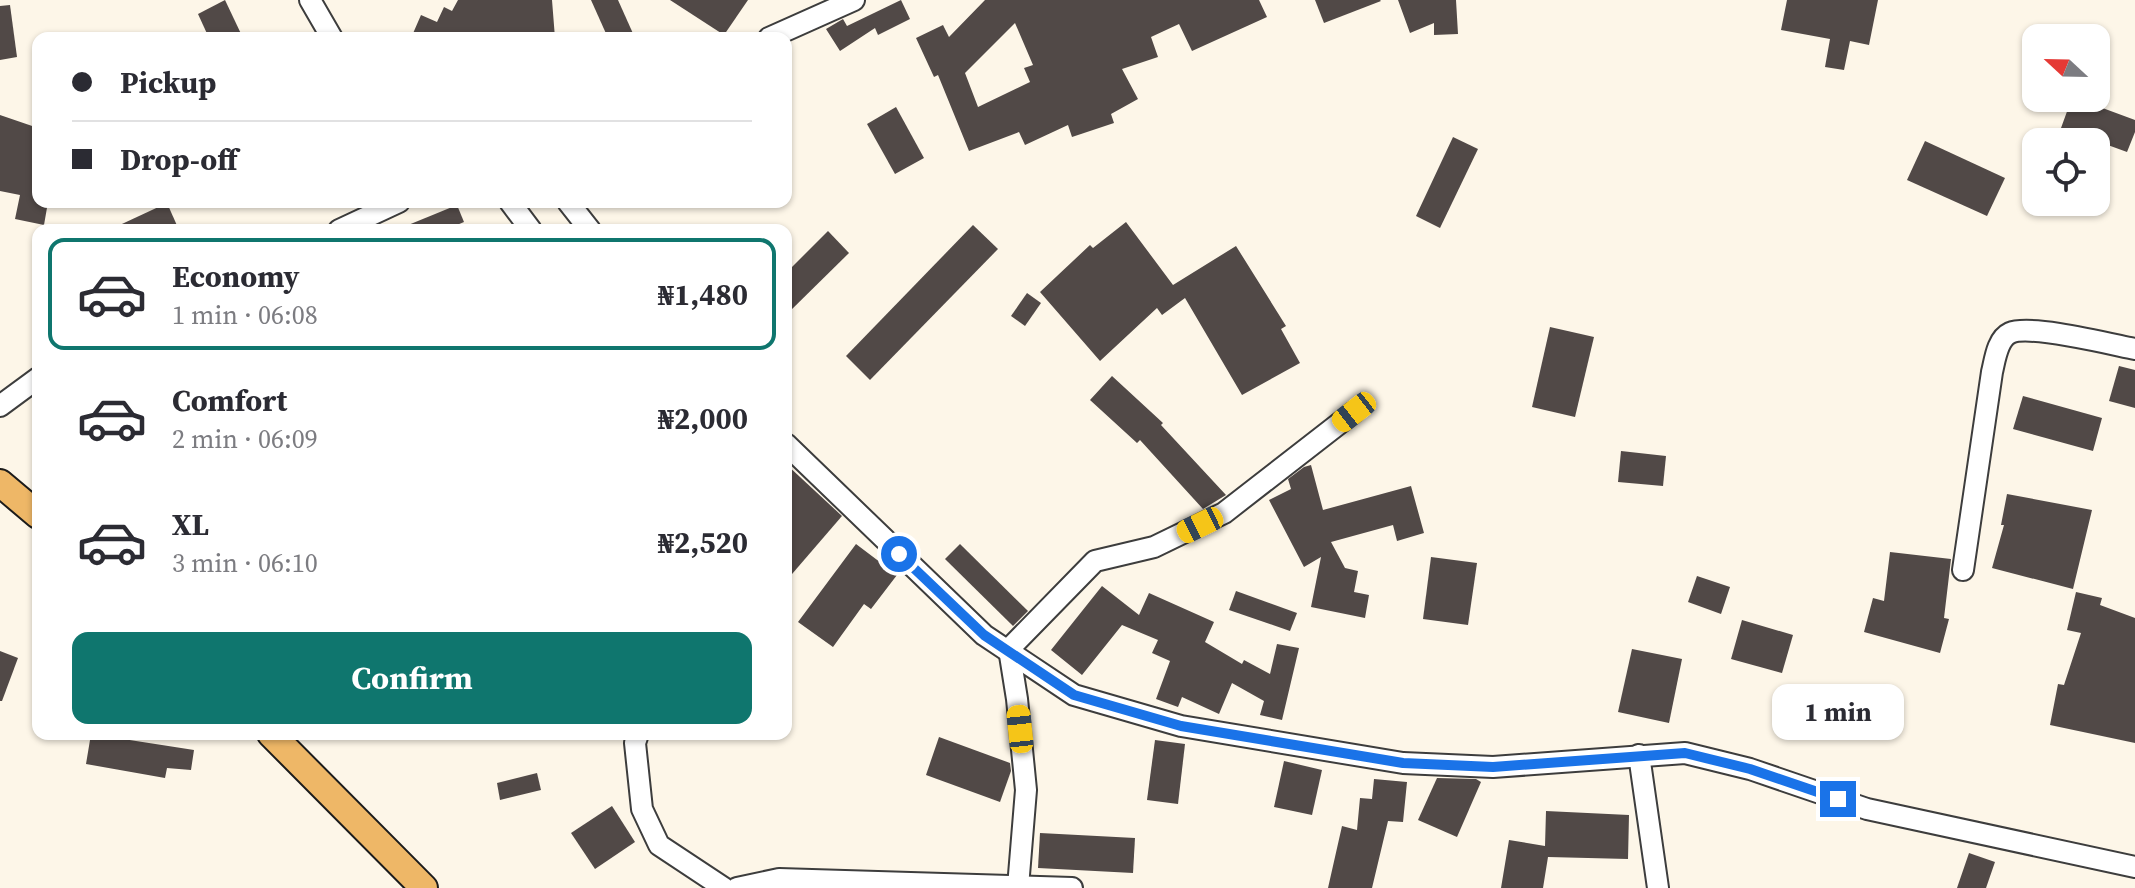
<!DOCTYPE html>
<html lang="en">
<head>
<meta charset="utf-8">
<style>
	:root { --surface:#fff; --page:#f2f2f3; --text:#2b2b33; --muted:#7c7c81; --line:#e1e1e2; --accent:#0f766e }
	body { margin:0; font-family:"Source Serif 4",serif; background:var(--page); color:var(--text); height:100vh; display:flex; flex-direction:column; font-size:30px; white-space:nowrap }
	* { box-sizing:border-box; margin:0 }
	p { font-size:26px; color:var(--muted) }
	.icon { flex:none; width:44px; height:44px; fill:none; stroke:currentColor; stroke-width:2; stroke-linecap:round; stroke-linejoin:round }
	.map { position:relative; flex:1; overflow:hidden }
	.drawer { position:absolute; left:32px; top:224px; width:760px; height:516px; display:flex; flex-direction:column; background:var(--surface); border-radius:16px; box-shadow:0 2px 6px #0004 }
	.drawer>* { flex:none }
	.hud { position:absolute; left:32px; top:32px; width:760px; height:176px; border-radius:16px; box-shadow:0 2px 6px #0004; display:grid; align-content:center; height:176px; padding:0 40px; background:var(--surface) }
	.needle { width:52px; rotate:292deg }
	.buttons { position:absolute; left:2022px; top:24px; display:grid; gap:16px }
	.buttons a { display:grid; place-items:center; width:88px; height:88px; border-radius:16px; background:var(--surface); box-shadow:0 2px 6px #0004; font-size:40px }
	.end { position:absolute; width:36px; height:36px; margin:-18px; border:10px solid #1a73e8; background:#fff; box-shadow:0 0 0 4px #fff }
	.from { border-radius:50% }
	.bubble { position:absolute; height:56px; border-radius:16px; background:var(--surface); box-shadow:0 2px 6px #0004; font-size:26px; font-weight:700; line-height:56px; text-align:center }
	.car { position:absolute; width:24px; height:48px; margin:-24px -12px; border-radius:10px; box-shadow:0 0 6px 2px #0007; background:linear-gradient(#f5c518 24%,#345 0 40%,#f5c518 0 76%,#345 0 86%,#f5c518 0) }
	.hud b { display:flex; align-items:center; gap:28px; height:76px; font-size:30px }
	.hud b+b { border-top:2px solid var(--line) }
	.hud i { width:20px; height:20px; background:var(--text) }
	ul { padding:14px 0 0; list-style:none }
	li { display:flex; align-items:center; gap:24px; height:112px; margin:0 16px 12px; padding:0 24px; border:4px solid transparent; border-radius:16px }
	li div { flex:1 }
	li b { display:block; font-size:30px }
	li em { font-style:normal; font-weight:700 }
	li.on { border-color:var(--accent) }
	li>.icon { width:72px; height:72px; stroke-width:1.5 }
	.action { display:flex; gap:16px; margin-top:auto; padding:16px 40px }
	.action a { flex:1; height:92px; border-radius:16px; background:var(--accent); color:#fff; font-size:32px; font-weight:700; line-height:92px; text-align:center }
	.map>svg:first-child { display:block }
</style>
</head>
<body>
<div class="map">
<svg width="2135" height="888" viewBox="0 0 2135 888">
	<rect width="100%" height="100%" fill="#fdf6e8"/>
	<g fill="#514947" fill-rule="evenodd">
		<polygon points="225,0 243,38 209,38 198,14"/>
		<polygon points="458,0 552,0 555,38 411,38 421,15 437,22 444,7 452,11"/>
		<polygon points="591,0 618,0 635,38 608,38"/>
		<polygon points="670,0 748,0 724,35"/>
		<polygon points="901,0 910,19 878,35 875,28 840,51 826,29 843,19 847,26"/>
		<path d="M985,0H1259L1267,17L1192,51L1179,24L1151,37L1158,57L1122,69L1138,99L1111,114L1114,123L1072,137L1068,125L1025,145L1019,132L969,151L938,75L934,77L916,38L943,25L949,37ZM1015,23L1033,65L1024,68L1030,82L978,107L965,73Z"/>
		<polygon points="1315,0 1380,0 1381,1 1324,23"/>
		<polygon points="1398,0 1456,0 1458,34 1434,35 1434,23 1410,33"/>
		<polygon points="1787,0 1878,0 1869,45 1850,41 1844,70 1825,67 1830,39 1781,30"/>
		<polygon points="10,5 17,57 0,60 0,6"/>
		<polygon points="2089,103 2135,120 2135,132 2127,152 2061,128 2069,106 2086,112"/>
		<polygon points="896,107 924,158 895,174 867,124"/>
		<polygon points="0,115 38,128 38,202 48,202 44,225 15,219 20,195 0,191"/>
		<polygon points="1453,137 1478,149 1440,228 1416,216"/>
		<polygon points="1925,141 2005,178 1987,216 1907,180"/>
		<polygon points="167,203 179,230 109,230"/>
		<polygon points="457,205 464,222 445,230 396,230"/>
		<polygon points="1126,222 1173,285 1236,246 1286,326 1281,329 1300,363 1242,395 1185,298 1162,315 1157,308 1100,361 1040,292 1090,245 1093,248"/>
		<polygon points="973,225 998,249 870,380 846,356"/>
		<polygon points="828,231 849,253 786,315 786,273"/>
		<polygon points="1027,293 1041,303 1025,326 1011,316"/>
		<polygon points="1550,327 1594,337 1575,417 1532,407"/>
		<polygon points="2119,366 2135,370 2135,408 2109,401"/>
		<polygon points="1112,376 1163,423 1161,425 1226,495 1203,509 1140,440 1137,443 1090,400"/>
		<polygon points="2023,396 2102,418 2093,451 2013,429"/>
		<polygon points="1621,451 1666,456 1663,486 1618,482"/>
		<polygon points="786,464 842,516 786,581"/>
		<polygon points="1311,465 1323,510 1411,486 1424,533 1397,541 1393,525 1331,542 1345,568 1358,571 1354,592 1369,595 1365,618 1311,607 1321,557 1304,567 1269,500 1291,489 1288,479 1304,467"/>
		<polygon points="2007,494 2092,510 2073,589 1992,568 2004,525 2001,525"/>
		<polygon points="856,544 897,575 871,609 864,604 833,647 798,622"/>
		<polygon points="960,544 1028,611 1013,626 945,559"/>
		<polygon points="1890,552 1951,559 1944,618 1949,619 1940,653 1864,632 1873,598 1884,601"/>
		<polygon points="1431,557 1477,563 1468,625 1423,619"/>
		<polygon points="1697,576 1730,587 1721,614 1688,602"/>
		<polygon points="1102,586 1139,615 1149,593 1214,622 1205,642 1242,664 1244,660 1270,674 1277,644 1299,648 1282,720 1260,715 1264,701 1232,683 1219,714 1182,697 1178,707 1156,699 1170,661 1152,653 1158,640 1122,625 1082,675 1051,650"/>
		<polygon points="1236,591 1297,613 1290,631 1229,610"/>
		<polygon points="2076,592 2102,598 2100,605 2135,618 2135,743 2050,725 2058,684 2064,685 2081,633 2067,630"/>
		<polygon points="1742,620 1793,635 1782,673 1731,659"/>
		<polygon points="1632,649 1682,659 1669,723 1618,712"/>
		<polygon points="0,651 18,658 2,701 0,701"/>
		<polygon points="91,734 194,750 191,770 167,768 165,778 86,764"/>
		<polygon points="939,737 1010,763 1011,771 1000,802 926,775"/>
		<polygon points="1155,740 1185,744 1178,804 1147,800"/>
		<polygon points="1284,761 1322,770 1312,815 1274,807"/>
		<polygon points="537,773 541,790 500,800 497,783"/>
		<polygon points="1437,778 1476,779 1481,782 1457,837 1418,820"/>
		<polygon points="1374,779 1407,782 1403,822 1388,821 1372,888 1328,888 1342,826 1357,830 1360,798 1372,799"/>
		<polygon points="612,806 635,842 595,869 571,833"/>
		<polygon points="1546,811 1629,815 1628,859 1548,857 1543,888 1501,888 1509,840 1545,846"/>
		<polygon points="1040,833 1135,838 1133,873 1038,868"/>
		<polygon points="1969,853 1995,862 1986,888 1957,888"/>
	</g>
	<g fill="none" stroke-linecap="round" stroke-linejoin="round">
		<g stroke="#3d3d3d" stroke-width="24">
			<g id="minor">
				<polyline points="310,0 332,38"/>
				<polyline points="769,38 854,0"/>
				<polyline points="510,202 531,230"/>
				<polyline points="568,202 590,230"/>
				<polyline points="339,230 399,202"/>
				<polyline points="0,406 38,378"/>
				<polyline points="786,444 984,635 1074,695 1181,726 1403,763 1493,767 1685,753 1750,769 1867,809 2135,867"/>
				<path d="M1963,570L1992,372C1995,360 1997,339 2010,333C2030,324 2110,344 2135,349"/>
				<polyline points="638,734 635,743 642,809 659,845 724,888"/>
				<polyline points="1639,755 1658,888"/>
				<polyline points="1018,887 1026,790 1017,699 1009,649 1095,561 1154,547 1224,513 1354,412"/>
				<polyline points="737,888 779,879 1072,888"/>
			</g>
		</g>
		<g stroke="#1b1b1b" stroke-width="30">
			<g id="major">
				<polyline points="0,483 38,515"/>
				<polyline points="271,734 424,888"/>
			</g>
		</g>
		<use href="#minor" stroke="#fff" stroke-width="20"/>
		<use href="#major" stroke="#eeb767" stroke-width="26"/>
	</g>
	<g fill="none" stroke-linecap="round" stroke-linejoin="round">
		<polyline stroke="#1a73e8" stroke-width="10" points="899,554 984,635 1074,695 1181,726 1403,763 1493,767 1685,753 1750,769 1838,799"/>
	</g>
</svg>
<div class="buttons">
<a><svg class="needle" viewBox="-14 -14 28 28"><path d="M0-13l5 13h-10z" fill="#e53935"/><path d="M0 13l5-13h-10z" fill="#7c7c81"/></svg></a>
<a><svg class="icon" aria-label="locate" viewBox="0 0 24 24"><circle cx="12" cy="12" r="6"/><path d="M12 2v4M12 18v4M2 12h4M18 12h4"/></svg></a>
</div>
<i class="end from" style="left:899px;top:554px"></i>
<i class="end" style="left:1838px;top:799px"></i>
<div class="bubble" style="left:1772px;top:684px;width:132px">1 min</div>
<i class="car" style="left:1354px;top:412px;rotate:232deg"></i>
<i class="car" style="left:1200px;top:525px;rotate:244deg"></i>
<i class="car" style="left:1020px;top:729px;rotate:354deg"></i>
<div class="hud">
<b><i class="from"></i>Pickup</b>
<b><i></i>Drop-off</b>
</div>
<section class="drawer">
<ul>
<li class="on"><svg class="icon" aria-label="car" viewBox="0 0 24 24"><path d="M5 17H2v-5l4-1 3-4h7l3 4 3 1v5h-3M9 17h6M6 11h13"/><circle cx="7" cy="17" r="2"/><circle cx="17" cy="17" r="2"/></svg><div><b>Economy</b><p>1 min · 06:08</p></div><em>₦1,480</em></li>
<li><svg class="icon" aria-label="car" viewBox="0 0 24 24"><path d="M5 17H2v-5l4-1 3-4h7l3 4 3 1v5h-3M9 17h6M6 11h13"/><circle cx="7" cy="17" r="2"/><circle cx="17" cy="17" r="2"/></svg><div><b>Comfort</b><p>2 min · 06:09</p></div><em>₦2,000</em></li>
<li><svg class="icon" aria-label="car" viewBox="0 0 24 24"><path d="M5 17H2v-5l4-1 3-4h7l3 4 3 1v5h-3M9 17h6M6 11h13"/><circle cx="7" cy="17" r="2"/><circle cx="17" cy="17" r="2"/></svg><div><b>XL</b><p>3 min · 06:10</p></div><em>₦2,520</em></li>
</ul>
<div class="action"><a>Confirm</a></div>
</section>
</div>
</body>
</html>
